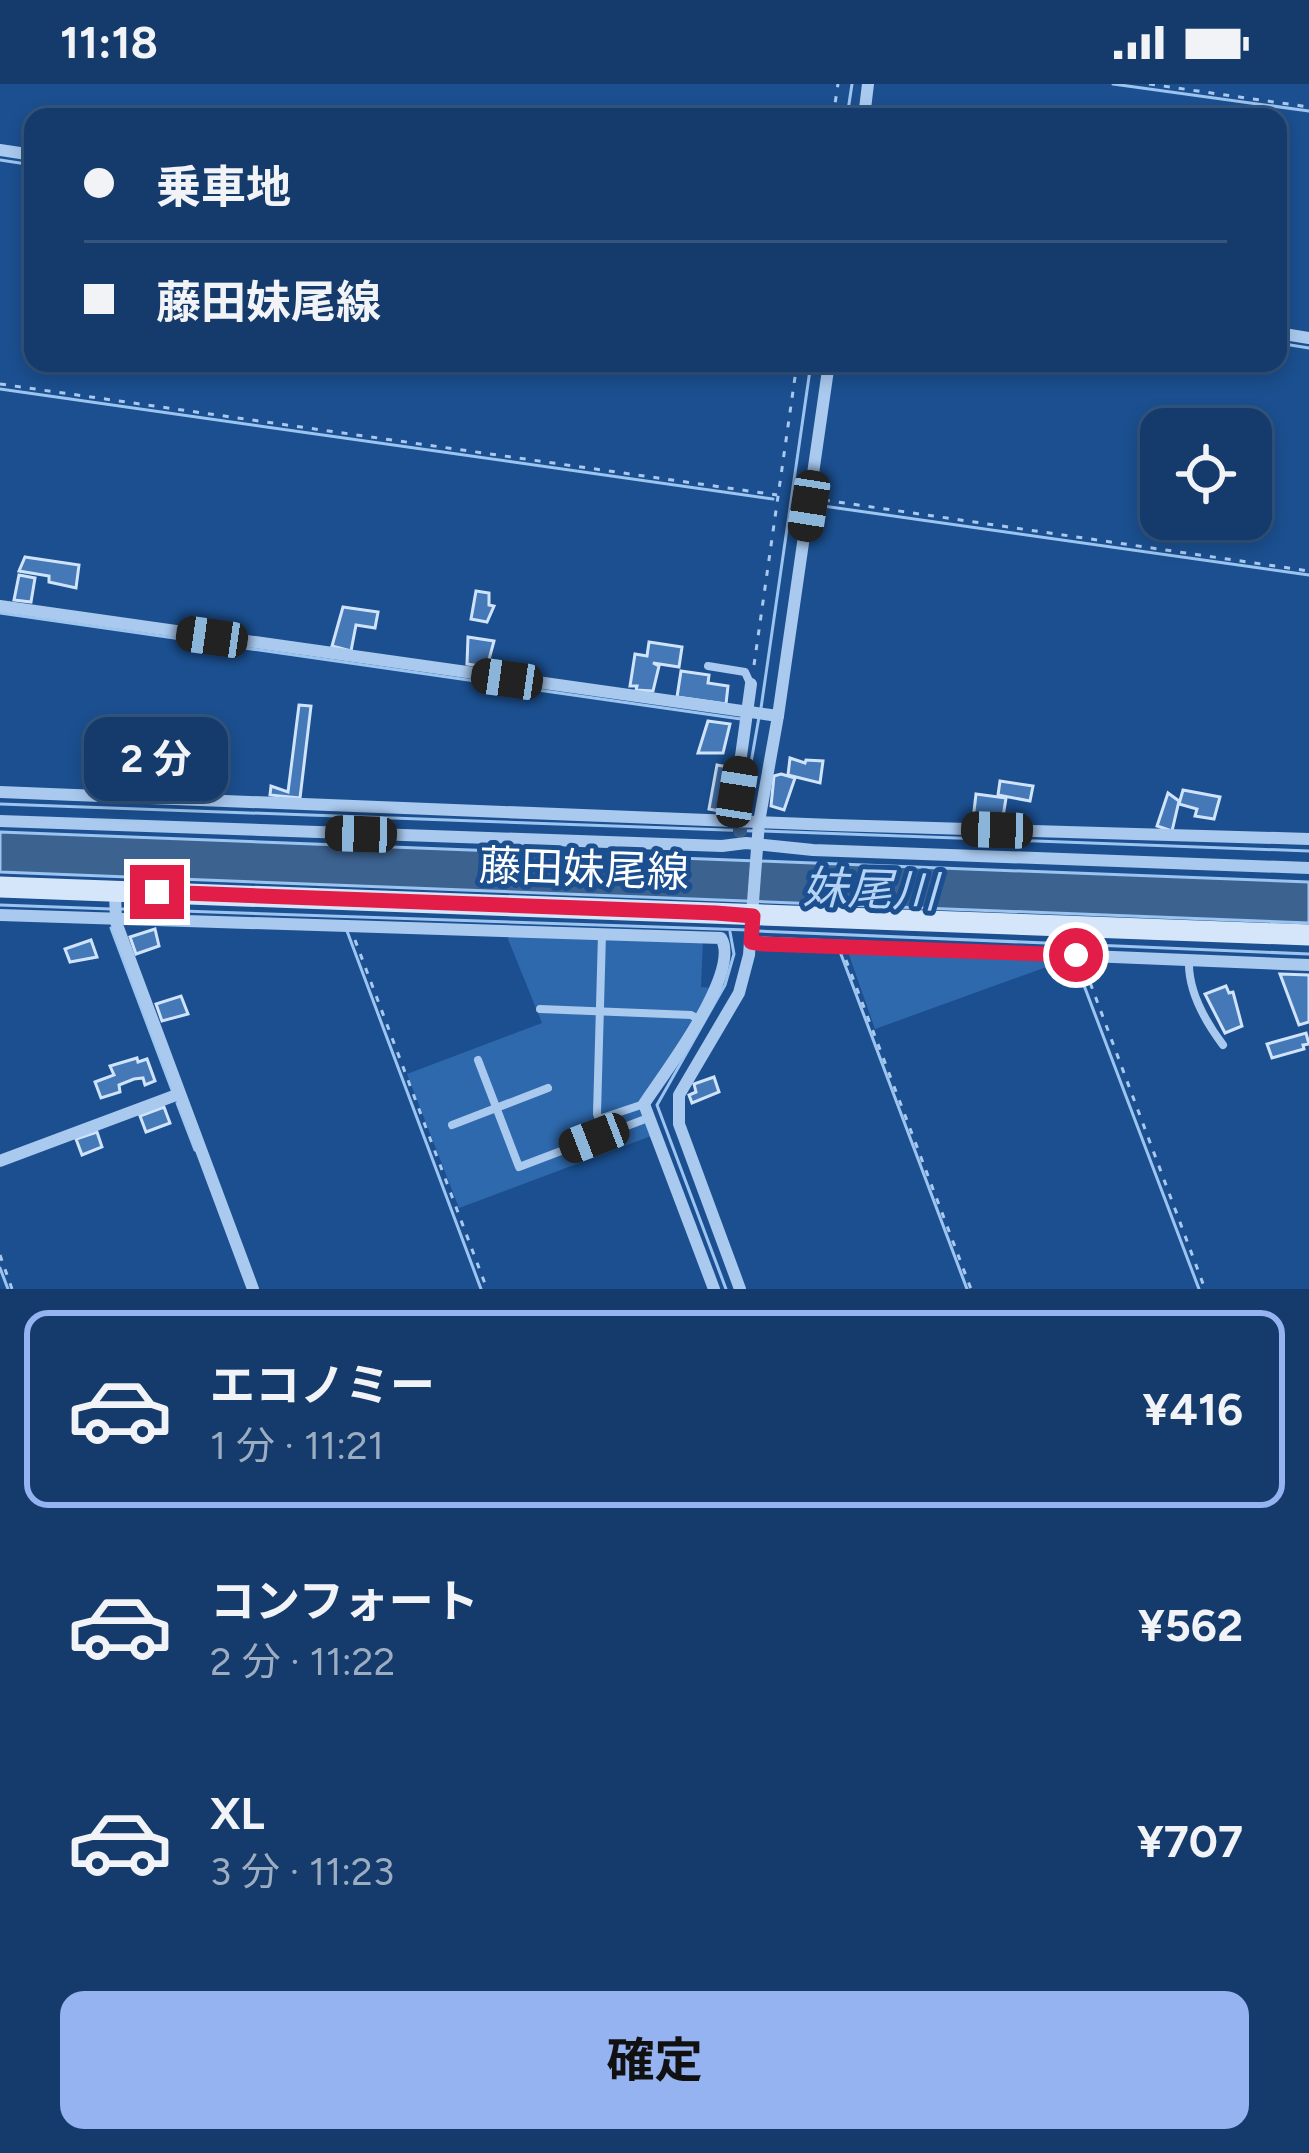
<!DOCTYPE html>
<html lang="ja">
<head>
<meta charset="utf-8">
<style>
	:root { --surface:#143b6b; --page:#214673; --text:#f1f3f6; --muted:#9dadc1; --line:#33557e; --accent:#95b2f1 }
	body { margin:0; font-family:Figtree,"Noto Sans JP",sans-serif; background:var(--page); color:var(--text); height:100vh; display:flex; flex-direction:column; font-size:45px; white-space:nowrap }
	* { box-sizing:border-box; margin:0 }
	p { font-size:39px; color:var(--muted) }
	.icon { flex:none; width:66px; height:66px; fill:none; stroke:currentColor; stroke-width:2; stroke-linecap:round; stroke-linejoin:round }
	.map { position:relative; height:1205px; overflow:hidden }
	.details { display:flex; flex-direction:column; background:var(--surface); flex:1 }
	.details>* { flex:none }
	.banner { position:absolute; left:24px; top:24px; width:1263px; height:264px; border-radius:24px; box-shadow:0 6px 18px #0003,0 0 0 3px var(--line); display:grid; align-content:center; height:264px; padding:0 60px; background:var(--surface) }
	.fabs { position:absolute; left:1140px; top:324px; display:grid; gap:24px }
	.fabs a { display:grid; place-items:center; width:132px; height:132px; border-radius:24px; background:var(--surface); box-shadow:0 6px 18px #0003,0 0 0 3px var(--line); font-size:60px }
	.end { position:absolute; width:54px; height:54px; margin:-27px; border:15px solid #e11d48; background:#fff; box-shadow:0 0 0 6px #fff }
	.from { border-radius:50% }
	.bubble { position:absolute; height:84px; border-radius:24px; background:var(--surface); box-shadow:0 6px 18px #0003,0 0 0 3px var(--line); font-size:39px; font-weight:700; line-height:84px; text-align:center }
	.car { position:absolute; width:36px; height:72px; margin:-36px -18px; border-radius:15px; box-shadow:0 0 9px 3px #0007; background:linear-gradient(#222 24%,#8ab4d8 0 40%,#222 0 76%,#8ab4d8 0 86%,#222 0) }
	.banner b { display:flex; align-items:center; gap:42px; height:114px; font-size:45px }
	.banner b+b { border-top:3px solid var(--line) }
	.banner i { width:30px; height:30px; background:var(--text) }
	ul { padding:21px 0 0; list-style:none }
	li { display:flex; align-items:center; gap:36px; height:198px; margin:0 24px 18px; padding:0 36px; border:6px solid transparent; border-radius:24px }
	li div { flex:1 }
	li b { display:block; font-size:45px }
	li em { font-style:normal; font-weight:700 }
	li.on { border-color:var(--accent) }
	li>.icon { width:108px; height:108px; stroke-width:1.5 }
	.primary-button { display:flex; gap:24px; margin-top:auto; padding:24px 60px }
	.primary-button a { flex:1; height:138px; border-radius:24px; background:var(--accent); color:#111; font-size:48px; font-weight:700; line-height:138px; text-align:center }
	.status { display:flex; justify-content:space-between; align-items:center; height:84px; padding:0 60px; background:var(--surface); direction:ltr }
	.status svg { height:33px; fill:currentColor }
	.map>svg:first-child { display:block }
</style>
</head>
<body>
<div class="status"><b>11:18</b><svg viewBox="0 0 49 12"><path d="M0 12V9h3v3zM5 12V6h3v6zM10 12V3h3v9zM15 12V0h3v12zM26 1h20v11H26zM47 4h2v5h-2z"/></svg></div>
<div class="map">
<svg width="1309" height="1205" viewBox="0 0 1309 1205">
	<rect width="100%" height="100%" fill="#1b4f8f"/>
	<g fill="#2e69ad">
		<polygon points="511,847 703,854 701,903 712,904 642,1016 651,1052 459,1124 407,990 542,939 508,855"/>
		<polygon points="848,868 1070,875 1065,880 1055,880 875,945"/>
	</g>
	<polygon fill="#3c6290" stroke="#9cc4f0" stroke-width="3" points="0,748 1309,798 1309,839 0,788"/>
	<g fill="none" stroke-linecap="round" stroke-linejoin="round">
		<g stroke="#9cc4f0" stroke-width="3">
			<polyline points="1113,0 1309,27"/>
			<polyline points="847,33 852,0"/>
			<polyline points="0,76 33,81"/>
			<polyline points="1278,259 1309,264"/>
			<polyline points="0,305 773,415"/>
			<polyline points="816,421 1309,491"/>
			<polyline points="0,529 741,635"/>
			<polyline points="761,624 811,279"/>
			<polyline points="0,720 754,747"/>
			<polyline points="742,730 759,633"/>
			<polyline points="763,747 1309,767"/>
			<polyline points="0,821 112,825"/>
			<polyline points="122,825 748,846"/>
			<polyline points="111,844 172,1006"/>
			<polyline points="347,847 481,1205"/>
			<polyline points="757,847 1309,870"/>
			<polyline points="839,865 967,1205"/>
			<polyline points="1074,875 1199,1205"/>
			<polyline points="177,1019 195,1066"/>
			<polyline points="0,1184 8,1205"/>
			<polyline points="726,1205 657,1021 725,901 734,870 730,848"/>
		</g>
		<polyline stroke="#3c6290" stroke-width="14" points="740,747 740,744"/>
	</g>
	<g fill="#4478b7" stroke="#cfe3fa" stroke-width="3">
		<polygon points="25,473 79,481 76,504 49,498 49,492 19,487"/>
		<polygon points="19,491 35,494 31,518 14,516"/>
		<polygon points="476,507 489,509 489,521 494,522 487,538 471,535"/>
		<polygon points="343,523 378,528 375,544 356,541 351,567 332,562"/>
		<polygon points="468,553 494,557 487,583 467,580"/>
		<polygon points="649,558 682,563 679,583 653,579 659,582 653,607 636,606 637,602 630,602 635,570 647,572"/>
		<polygon points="681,587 709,591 708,599 728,602 726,620 677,613"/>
		<polygon points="299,621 311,622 300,714 270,711 271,702 288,708"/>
		<polygon points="708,637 730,640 723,669 698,669"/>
		<polygon points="100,658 127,662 123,676 111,676 112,669 108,676 97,675"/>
		<polygon points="127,670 145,672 143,703 122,700"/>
		<polygon points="790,674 805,679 806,676 823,677 820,699 788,691"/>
		<polygon points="717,681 733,684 725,728 709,725"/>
		<polygon points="781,690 795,694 784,726 771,722 774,692"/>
		<polygon points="1000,697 1033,702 1030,717 998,711"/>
		<polygon points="1183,706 1220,713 1214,735 1195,732 1197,725 1179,720"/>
		<polygon points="1168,709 1179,717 1172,747 1157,742"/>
		<polygon points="976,710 1006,714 1002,739 973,736"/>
		<polygon points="155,845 159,862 136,870 130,853"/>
		<polygon points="91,856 97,873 70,878 65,865"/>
		<polygon points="1280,890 1309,891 1309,938 1299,941"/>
		<polygon points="1226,902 1229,909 1233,908 1242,942 1225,949 1205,910"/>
		<polygon points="181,912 188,930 162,937 156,920"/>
		<polygon points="1306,949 1309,960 1303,961 1304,965 1272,974 1267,960"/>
		<polygon points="137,974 138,978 147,975 155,997 145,1001 143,994 134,995 119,1001 120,1008 101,1014 95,998 114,991 110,982"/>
		<polygon points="714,993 719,1008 692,1019 689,1011 696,1008 694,1000"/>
		<polygon points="164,1023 170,1039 146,1048 140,1032"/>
		<polygon points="97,1048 102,1063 82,1071 76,1055"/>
	</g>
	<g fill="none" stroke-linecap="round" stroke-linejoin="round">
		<g stroke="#a9c9ee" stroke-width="3" stroke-dasharray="6 9" stroke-linecap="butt">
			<polyline points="1149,0 1309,23"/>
			<polyline points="833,33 838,0"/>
			<polyline points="0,300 777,411"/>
			<polyline points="824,416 1309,487"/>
			<polyline points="754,581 797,279"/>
			<polyline points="355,856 487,1205"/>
			<polyline points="846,876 971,1205"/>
			<polyline points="1085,885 1205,1205"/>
			<polyline points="0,1171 12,1205"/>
		</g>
		<g stroke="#a9c9ee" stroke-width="8">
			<polyline points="708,582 745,588 750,599"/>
			<polyline points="602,850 597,1030 599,1035 644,1020"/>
			<path d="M1189,877C1188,907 1205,937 1223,961"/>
			<polyline points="540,925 691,931 698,935"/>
			<polyline points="478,976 519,1083 648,1034"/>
			<polyline points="452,1041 548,1004"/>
		</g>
		<g stroke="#a9c9ee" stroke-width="12">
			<polyline points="864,33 868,0"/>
			<polyline points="0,66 33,71"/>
			<polyline points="1278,249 1309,254"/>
			<polyline points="0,522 778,632"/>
			<polyline points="0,708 833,741 1309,755"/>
			<polyline points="0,737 722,762 746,759 813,766 1309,784"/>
			<polyline points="732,737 751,600"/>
			<polyline points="115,807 116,838 253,1205"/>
			<path d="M0,831L721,854C742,888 665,988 644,1020L714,1205"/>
			<polyline points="751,858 1309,881"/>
			<polyline points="0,1077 179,1010"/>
			<polyline points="740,1205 679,1040 679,1011 739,909 749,871 759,738 778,632 829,279"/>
		</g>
		<polyline stroke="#d6e6fa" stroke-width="21" points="0,803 1309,851"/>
	</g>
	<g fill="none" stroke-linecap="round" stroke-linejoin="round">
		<polyline stroke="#e11d48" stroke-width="15" points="157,808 716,829 753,832 751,858 763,860 1076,871"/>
	</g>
	<g text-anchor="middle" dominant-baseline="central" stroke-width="10" stroke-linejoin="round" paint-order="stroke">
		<g font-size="42" fill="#fff" stroke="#1b4f8f">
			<text transform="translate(584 785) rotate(2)">藤田妹尾線</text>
		</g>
		<g font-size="45" font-style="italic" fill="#b5d3f5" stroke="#1b4f8f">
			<text transform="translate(870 805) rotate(2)">妹尾川</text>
		</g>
	</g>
</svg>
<div class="fabs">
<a><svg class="icon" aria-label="locate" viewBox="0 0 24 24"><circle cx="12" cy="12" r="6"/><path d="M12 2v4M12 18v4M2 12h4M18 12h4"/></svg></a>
</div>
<i class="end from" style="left:1076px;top:871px"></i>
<i class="end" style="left:157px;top:808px"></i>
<div class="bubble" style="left:84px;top:633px;width:144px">2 分</div>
<i class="car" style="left:809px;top:422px;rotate:189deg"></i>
<i class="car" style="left:212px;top:553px;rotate:278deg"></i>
<i class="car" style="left:507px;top:595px;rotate:278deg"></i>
<i class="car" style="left:737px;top:708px;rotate:9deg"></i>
<i class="car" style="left:997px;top:746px;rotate:272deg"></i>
<i class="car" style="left:361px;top:750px;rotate:272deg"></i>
<i class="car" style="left:594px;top:1054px;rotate:249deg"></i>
<div class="banner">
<b><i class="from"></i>乗車地</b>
<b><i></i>藤田妹尾線</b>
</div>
</div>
<section class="details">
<ul>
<li class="on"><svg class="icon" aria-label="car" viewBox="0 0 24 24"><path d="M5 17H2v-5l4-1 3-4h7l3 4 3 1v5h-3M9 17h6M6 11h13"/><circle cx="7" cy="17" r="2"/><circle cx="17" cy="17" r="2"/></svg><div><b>エコノミー</b><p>1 分 · 11:21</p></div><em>¥416</em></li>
<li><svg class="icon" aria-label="car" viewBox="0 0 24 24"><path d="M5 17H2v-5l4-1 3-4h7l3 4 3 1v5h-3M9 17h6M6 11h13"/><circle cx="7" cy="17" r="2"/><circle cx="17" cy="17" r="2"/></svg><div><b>コンフォート</b><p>2 分 · 11:22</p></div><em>¥562</em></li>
<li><svg class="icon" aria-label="car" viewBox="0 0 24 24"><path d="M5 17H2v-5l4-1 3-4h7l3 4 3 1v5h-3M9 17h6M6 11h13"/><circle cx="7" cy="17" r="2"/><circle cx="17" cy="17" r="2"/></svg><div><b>XL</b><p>3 分 · 11:23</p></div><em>¥707</em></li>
</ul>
<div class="primary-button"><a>確定</a></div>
</section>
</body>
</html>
